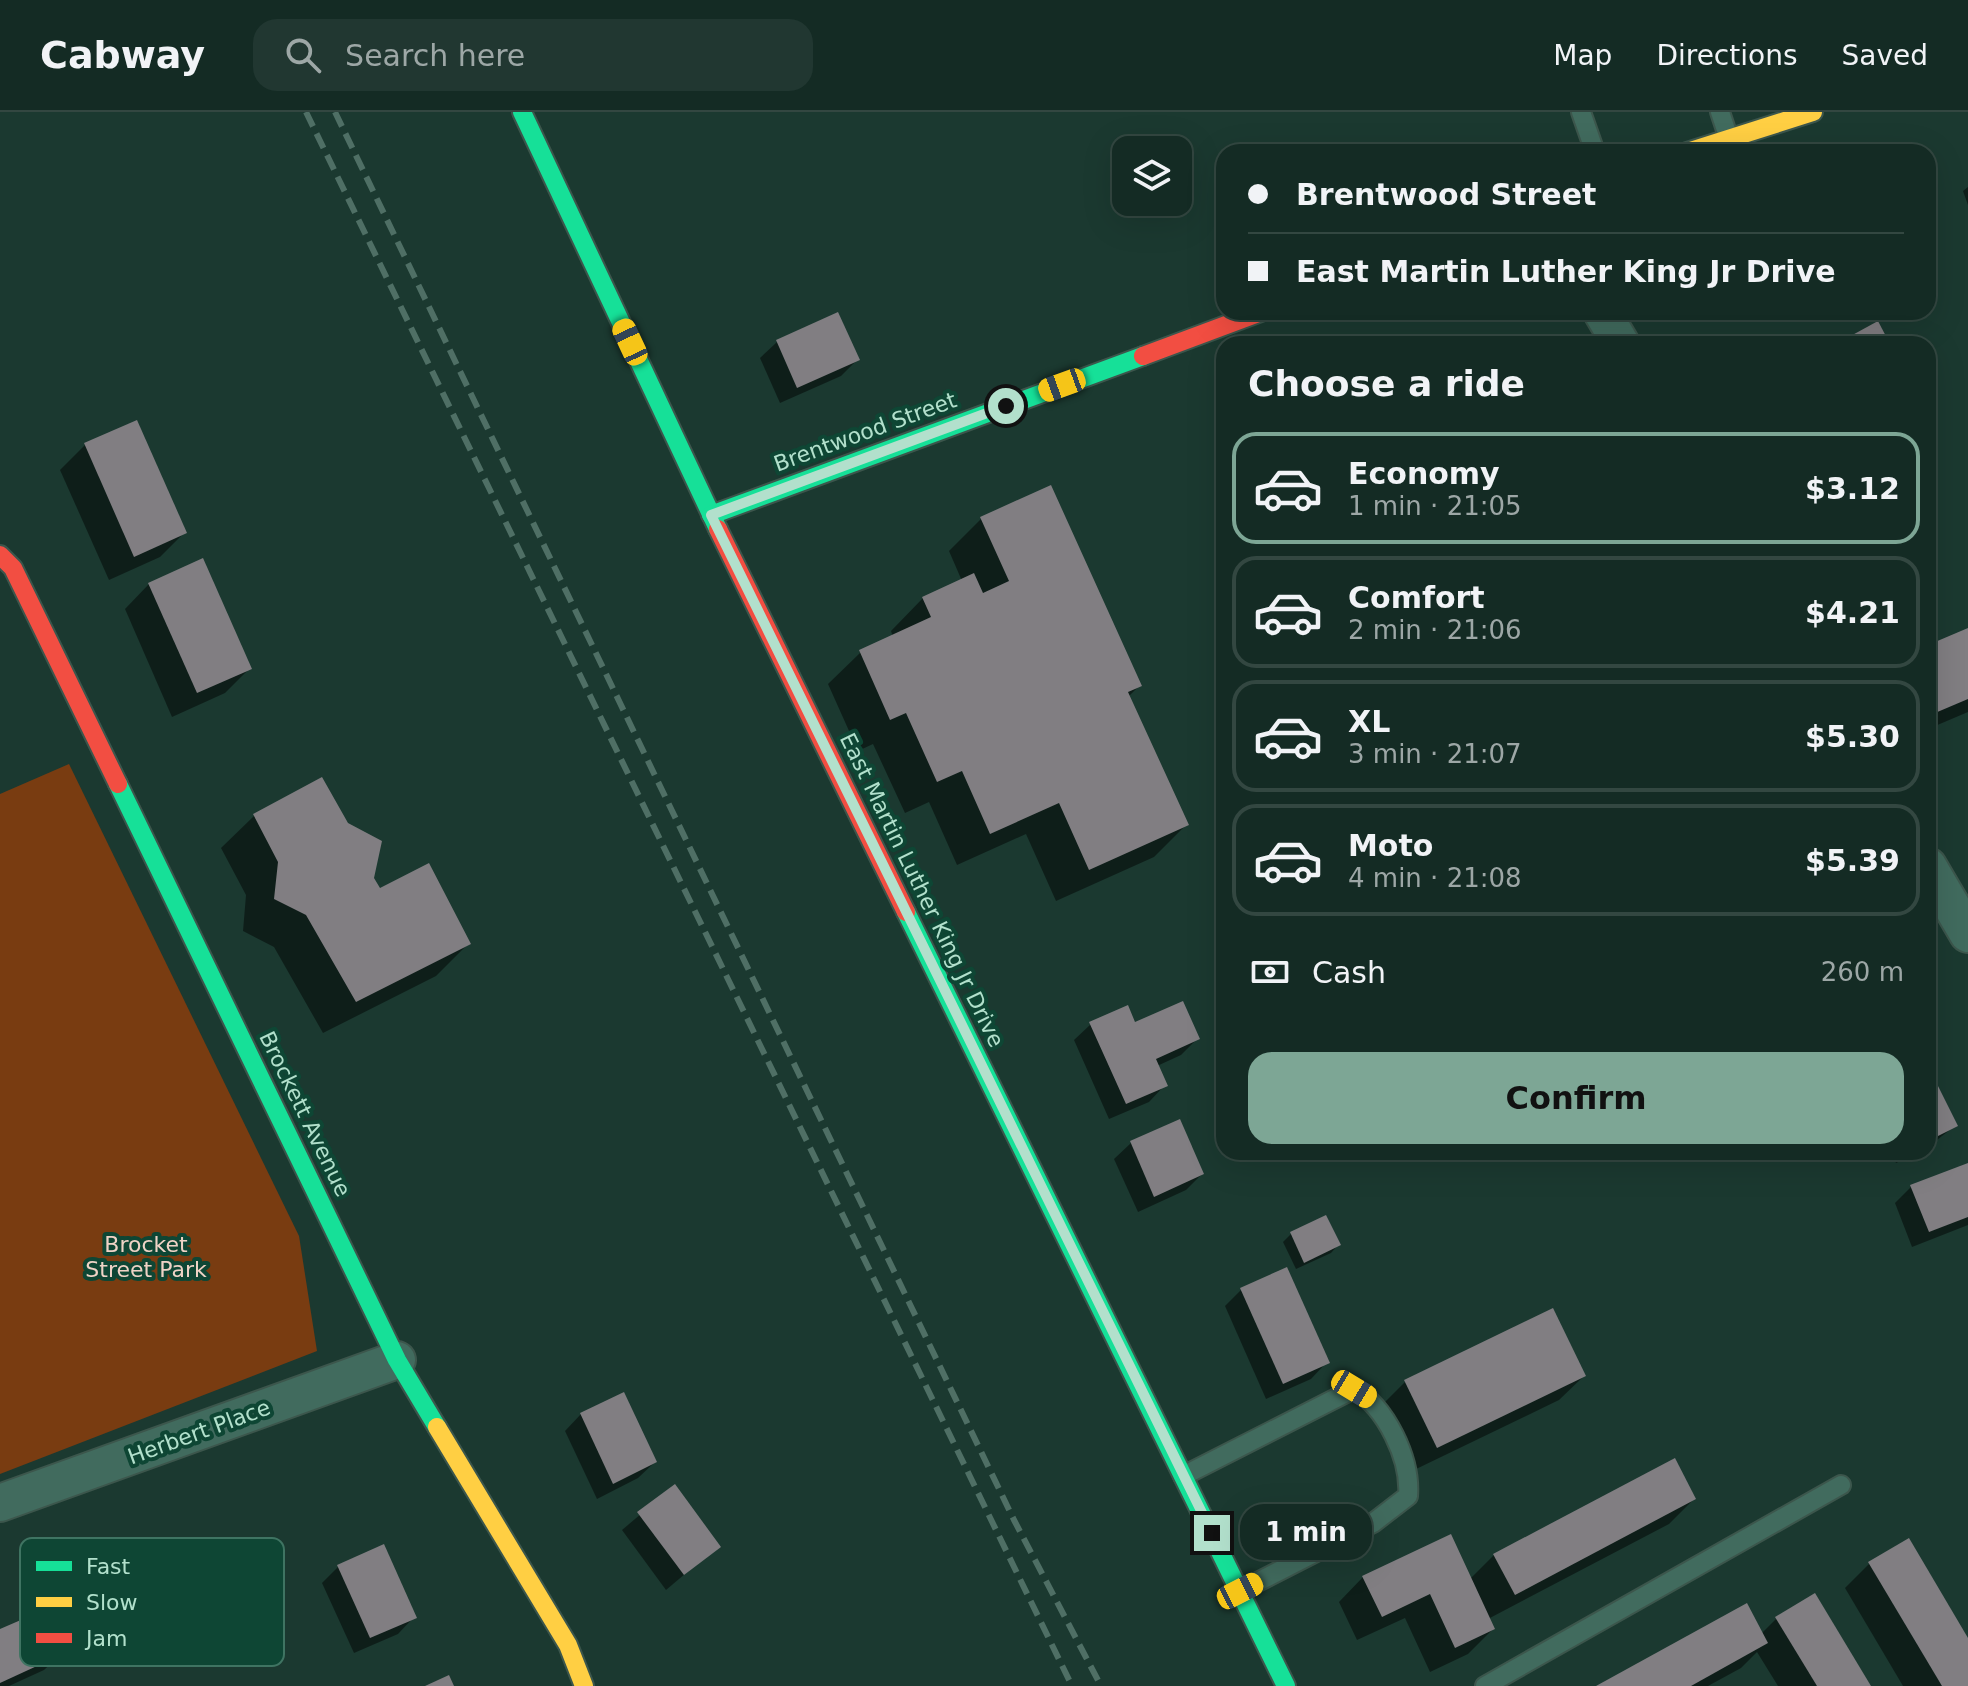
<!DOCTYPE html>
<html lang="en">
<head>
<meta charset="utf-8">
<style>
	:root { --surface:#142b24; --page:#213731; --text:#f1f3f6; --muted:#9da7a6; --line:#334741; --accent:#7da695 }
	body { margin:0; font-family:"DejaVu Sans",sans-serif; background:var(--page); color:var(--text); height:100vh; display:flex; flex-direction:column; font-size:30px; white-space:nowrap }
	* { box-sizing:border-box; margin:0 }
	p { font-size:26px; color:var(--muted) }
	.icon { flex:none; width:44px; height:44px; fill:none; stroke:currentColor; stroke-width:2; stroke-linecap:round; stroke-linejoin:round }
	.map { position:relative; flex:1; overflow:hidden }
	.drawer { position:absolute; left:1216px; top:224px; width:720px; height:824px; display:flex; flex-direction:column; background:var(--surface); border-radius:24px; box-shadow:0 8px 32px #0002,0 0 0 2px var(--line) }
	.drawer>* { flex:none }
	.guide { position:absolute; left:1216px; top:32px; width:720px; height:176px; border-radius:24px; box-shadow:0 8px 32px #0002,0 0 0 2px var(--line); display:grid; align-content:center; height:176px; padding:0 32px; background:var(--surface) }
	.tools { position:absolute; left:1112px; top:24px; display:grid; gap:16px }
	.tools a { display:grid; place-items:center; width:80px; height:80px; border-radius:16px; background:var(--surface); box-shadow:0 8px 32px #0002,0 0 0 2px var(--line); font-size:40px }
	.end { position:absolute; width:36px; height:36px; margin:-18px; border:10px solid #b2e0cc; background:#111; box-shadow:0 0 0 4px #111 }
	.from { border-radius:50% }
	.bubble { position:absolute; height:56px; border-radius:24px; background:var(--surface); box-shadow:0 8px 32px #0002,0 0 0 2px var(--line); font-size:26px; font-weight:700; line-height:56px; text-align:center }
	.car { position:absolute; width:24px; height:48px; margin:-24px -12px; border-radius:10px; box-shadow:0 0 6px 2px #0007; background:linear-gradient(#f5c518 24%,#345 0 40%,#f5c518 0 76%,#345 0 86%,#f5c518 0) }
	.guide b { display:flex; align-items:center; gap:28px; height:76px; font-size:30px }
	.guide b+b { border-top:2px solid var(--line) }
	.guide i { width:20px; height:20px; background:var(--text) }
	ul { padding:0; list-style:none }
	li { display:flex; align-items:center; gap:24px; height:112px; margin:0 16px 12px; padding:0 16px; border:4px solid var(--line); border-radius:24px }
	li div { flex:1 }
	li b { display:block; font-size:30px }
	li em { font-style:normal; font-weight:700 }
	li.active { border-color:var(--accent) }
	li>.icon { width:72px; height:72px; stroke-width:1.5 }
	h2 { padding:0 32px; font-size:36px; line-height:96px }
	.pay { display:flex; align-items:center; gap:20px; height:88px; padding:0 32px; font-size:30px }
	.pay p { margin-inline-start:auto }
	.action { display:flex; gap:16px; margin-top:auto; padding:16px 32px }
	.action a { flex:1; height:92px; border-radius:24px; background:var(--accent); color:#111; font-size:32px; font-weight:700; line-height:92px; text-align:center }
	header { display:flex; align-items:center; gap:48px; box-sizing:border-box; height:112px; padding:0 40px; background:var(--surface); border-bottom:2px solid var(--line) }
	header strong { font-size:38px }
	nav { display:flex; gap:44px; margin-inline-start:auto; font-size:28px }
	.search { width:560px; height:72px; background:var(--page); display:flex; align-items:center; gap:20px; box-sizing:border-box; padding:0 28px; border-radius:24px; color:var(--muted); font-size:30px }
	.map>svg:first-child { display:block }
</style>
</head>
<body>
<header>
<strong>Cabway</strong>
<div class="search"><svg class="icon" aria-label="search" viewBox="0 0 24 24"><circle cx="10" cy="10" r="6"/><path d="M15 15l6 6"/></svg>Search here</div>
<nav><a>Map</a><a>Directions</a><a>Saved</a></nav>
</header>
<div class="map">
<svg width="1968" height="1574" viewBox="0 0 1968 1574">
	<rect width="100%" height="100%" fill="#1b3930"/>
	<polygon fill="#793c11" points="69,652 299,1124 317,1239 0,1362 0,682"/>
	<g fill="#0007">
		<polygon points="1968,75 1968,93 1963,79"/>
		<polygon points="837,203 857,248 841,264 780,291 760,246 777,230"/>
		<polygon points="85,333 185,420 160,445 109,468 60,358"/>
		<polygon points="981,407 1139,574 1128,585 1186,713 1154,745 1056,789 1026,722 957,753 929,690 905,701 873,632 858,639 828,572 861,540 893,525 891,519 923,486 962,469 949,439"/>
		<polygon points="149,472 250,556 225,581 172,605 125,497"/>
		<polygon points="1968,518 1968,600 1928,617 1928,536"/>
		<polygon points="321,667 379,778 468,832 436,864 323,921 274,835 243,819 246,783 221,736 254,704"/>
		<polygon points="1091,912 1134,913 1197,927 1181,943 1157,954 1165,973 1149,990 1109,1007 1074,928"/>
		<polygon points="1928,958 1956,1013 1928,1035"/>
		<polygon points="1179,1010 1202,1062 1186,1078 1138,1100 1114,1047 1131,1031"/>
		<polygon points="1891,1040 1919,1040 1896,1051"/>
		<polygon points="1968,1053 1968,1113 1912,1135 1895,1091 1911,1075"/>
		<polygon points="1325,1106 1338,1133 1331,1141 1296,1157 1283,1130 1291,1122"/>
		<polygon points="1241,1178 1327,1250 1311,1267 1266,1287 1225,1194"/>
		<polygon points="1584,1264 1559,1288 1412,1359 1380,1295 1405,1270"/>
		<polygon points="581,1302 655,1350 638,1366 597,1387 565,1319"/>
		<polygon points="674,1374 718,1434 666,1478 622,1418"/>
		<polygon points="1694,1387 1669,1412 1488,1507 1493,1517 1468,1542 1430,1560 1405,1506 1357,1528 1339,1490 1363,1465 1470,1467 1494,1443"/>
		<polygon points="1870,1451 1968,1530 1968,1574 1903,1574 1845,1476"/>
		<polygon points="339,1454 414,1505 398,1522 354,1541 322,1471"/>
		<polygon points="1777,1506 1868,1574 1778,1574 1757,1540 1741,1556 1708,1574 1600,1574 1761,1522"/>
		<polygon points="0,1519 61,1542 44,1558 9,1574 0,1574"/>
	</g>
	<g fill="#817e82">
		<polygon points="838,200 860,248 797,276 776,228"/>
		<polygon points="1878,209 1890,232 1836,232"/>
		<polygon points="137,308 187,421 134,445 84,331"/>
		<polygon points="1051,373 1142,574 1128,580 1189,713 1089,758 1059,691 990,722 962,659 937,670 906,601 890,608 859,538 931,505 922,485 974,461 983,481 1009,469 980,405"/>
		<polygon points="203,446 252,557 197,581 148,471"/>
		<polygon points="1968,516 1968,587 1935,601 1928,585 1928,533"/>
		<polygon points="322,665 348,711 382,729 374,766 380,776 429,751 471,832 356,890 306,803 274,787 278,750 253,702"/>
		<polygon points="1183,889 1200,927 1156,947 1168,974 1126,992 1089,910 1128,893 1135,910"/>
		<polygon points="1928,954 1958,1014 1928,1029"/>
		<polygon points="1180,1007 1204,1062 1154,1085 1130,1029"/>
		<polygon points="1968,1051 1968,1105 1929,1120 1910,1073"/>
		<polygon points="1326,1103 1341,1133 1304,1151 1290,1120"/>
		<polygon points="1287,1155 1330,1251 1283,1272 1240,1176"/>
		<polygon points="1553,1196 1586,1264 1437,1336 1404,1268"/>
		<polygon points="624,1280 657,1350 613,1372 580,1301"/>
		<polygon points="1675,1346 1696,1387 1515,1483 1493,1442"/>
		<polygon points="675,1372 721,1435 684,1463 637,1400"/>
		<polygon points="1451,1422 1495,1517 1455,1536 1430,1482 1382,1505 1362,1464"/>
		<polygon points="1909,1426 1968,1526 1968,1574 1942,1574 1868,1450"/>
		<polygon points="384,1432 417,1506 370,1526 337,1453"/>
		<polygon points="1815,1481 1871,1574 1817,1574 1775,1505"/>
		<polygon points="1747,1491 1768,1531 1691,1574 1596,1574"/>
		<polygon points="44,1498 63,1542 0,1571 0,1517"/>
		<polygon points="449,1563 454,1574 425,1574"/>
	</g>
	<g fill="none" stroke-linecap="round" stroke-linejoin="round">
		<g stroke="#3c564c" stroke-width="22">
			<g id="lane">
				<polyline points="1581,0 1595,40"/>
				<polyline points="1720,0 1729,27"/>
				<path d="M1183,1364L1354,1277C1386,1295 1411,1347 1408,1384L1373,1411L1240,1479"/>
				<polyline points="1485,1574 1841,1373"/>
			</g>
		</g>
		<g stroke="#3c564c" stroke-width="40">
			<g id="street">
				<polyline points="1602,200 1621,232"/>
				<polyline points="1928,754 1968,822"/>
				<polyline points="0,1391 397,1248"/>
			</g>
		</g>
		<g stroke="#3c564c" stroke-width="22">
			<g id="fast">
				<polyline points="522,0 718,417"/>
				<polyline points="711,403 1143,244"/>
				<polyline points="118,672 397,1248 437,1315"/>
				<polyline points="906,800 1286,1574"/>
			</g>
		</g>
		<g stroke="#3c564c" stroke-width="22">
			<g id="slow">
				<polyline points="1687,40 1813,0"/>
				<polyline points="437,1315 568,1533 584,1574"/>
			</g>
		</g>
		<g stroke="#3c564c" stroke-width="22">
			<g id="jam">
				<polyline points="1143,244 1261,200"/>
				<polyline points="718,417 906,800"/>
				<polyline points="0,443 13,456 118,672"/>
			</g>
		</g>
		<use href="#lane" stroke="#416b5e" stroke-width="18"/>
		<use href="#street" stroke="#416b5e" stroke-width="36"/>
		<use href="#fast" stroke="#16e098" stroke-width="18"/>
		<use href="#slow" stroke="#ffcf43" stroke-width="18"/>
		<use href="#jam" stroke="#f24e42" stroke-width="18"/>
		<g stroke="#4f6f65" stroke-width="6" stroke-dasharray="16 8" stroke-linecap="butt">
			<polyline points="306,0 1072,1574"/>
			<polyline points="335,0 1014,1408 1101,1574"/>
		</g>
	</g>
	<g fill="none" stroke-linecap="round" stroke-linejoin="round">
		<polyline stroke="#b2e0cc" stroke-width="10" points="1006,294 711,403 1212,1421"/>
	</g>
	<g text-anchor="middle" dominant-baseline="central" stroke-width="8" stroke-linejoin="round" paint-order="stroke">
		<g font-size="22" fill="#b2e0cc" stroke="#0e4634">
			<text transform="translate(865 320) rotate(-20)">Brentwood Street</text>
			<text transform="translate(922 778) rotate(64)">East Martin Luther King Jr Drive</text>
			<text transform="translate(305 1002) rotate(64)">Brockett Avenue</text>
			<text transform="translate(199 1320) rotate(-20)">Herbert Place</text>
		</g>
		<g font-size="22" fill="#efd3c6" stroke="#0e4634">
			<text x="146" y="1132">Brocket<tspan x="146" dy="25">Street Park</tspan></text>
		</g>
	</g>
	<rect x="20" y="1426" width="264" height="128" rx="12" fill="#0e4634" stroke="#3f7462" stroke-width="2"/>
	<rect x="36" y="1449" width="36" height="10" fill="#16e098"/>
	<rect x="36" y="1485" width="36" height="10" fill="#ffcf43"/>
	<rect x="36" y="1521" width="36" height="10" fill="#f24e42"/>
	<g font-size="22" fill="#b2e0cc">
		<text x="86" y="1462">Fast</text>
		<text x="86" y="1498">Slow</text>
		<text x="86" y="1534">Jam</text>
	</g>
</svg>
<div class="tools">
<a><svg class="icon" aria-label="layers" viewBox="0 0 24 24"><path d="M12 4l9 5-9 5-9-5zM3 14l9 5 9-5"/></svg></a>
</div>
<i class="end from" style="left:1006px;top:294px"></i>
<i class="end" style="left:1212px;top:1421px"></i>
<div class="bubble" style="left:1240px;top:1392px;width:132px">1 min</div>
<i class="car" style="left:630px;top:230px;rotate:335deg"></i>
<i class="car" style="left:1062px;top:273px;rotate:250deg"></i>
<i class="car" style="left:1354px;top:1277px;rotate:121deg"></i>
<i class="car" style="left:1240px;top:1479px;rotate:63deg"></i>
<div class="guide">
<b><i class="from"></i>Brentwood Street</b>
<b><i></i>East Martin Luther King Jr Drive</b>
</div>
<section class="drawer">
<h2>Choose a ride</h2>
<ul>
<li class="active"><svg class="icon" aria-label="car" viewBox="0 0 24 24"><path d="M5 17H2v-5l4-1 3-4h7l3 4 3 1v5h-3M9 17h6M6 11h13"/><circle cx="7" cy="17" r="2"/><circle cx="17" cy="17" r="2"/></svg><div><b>Economy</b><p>1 min · 21:05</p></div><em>$3.12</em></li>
<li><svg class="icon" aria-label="car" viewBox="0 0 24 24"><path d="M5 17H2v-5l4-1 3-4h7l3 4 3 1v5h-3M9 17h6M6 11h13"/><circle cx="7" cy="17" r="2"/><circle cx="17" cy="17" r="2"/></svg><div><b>Comfort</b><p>2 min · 21:06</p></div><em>$4.21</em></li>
<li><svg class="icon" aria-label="car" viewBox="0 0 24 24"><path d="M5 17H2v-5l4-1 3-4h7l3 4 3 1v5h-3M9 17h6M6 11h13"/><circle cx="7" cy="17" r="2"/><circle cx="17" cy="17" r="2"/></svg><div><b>XL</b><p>3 min · 21:07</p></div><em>$5.30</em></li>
<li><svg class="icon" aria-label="car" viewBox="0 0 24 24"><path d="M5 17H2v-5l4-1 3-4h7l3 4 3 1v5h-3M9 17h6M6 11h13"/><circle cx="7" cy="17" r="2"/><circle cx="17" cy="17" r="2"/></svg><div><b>Moto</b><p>4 min · 21:08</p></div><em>$5.39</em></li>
</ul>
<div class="pay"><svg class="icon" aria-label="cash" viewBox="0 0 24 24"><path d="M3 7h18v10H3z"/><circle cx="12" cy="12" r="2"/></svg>Cash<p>260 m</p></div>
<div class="action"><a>Confirm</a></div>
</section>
</div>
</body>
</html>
